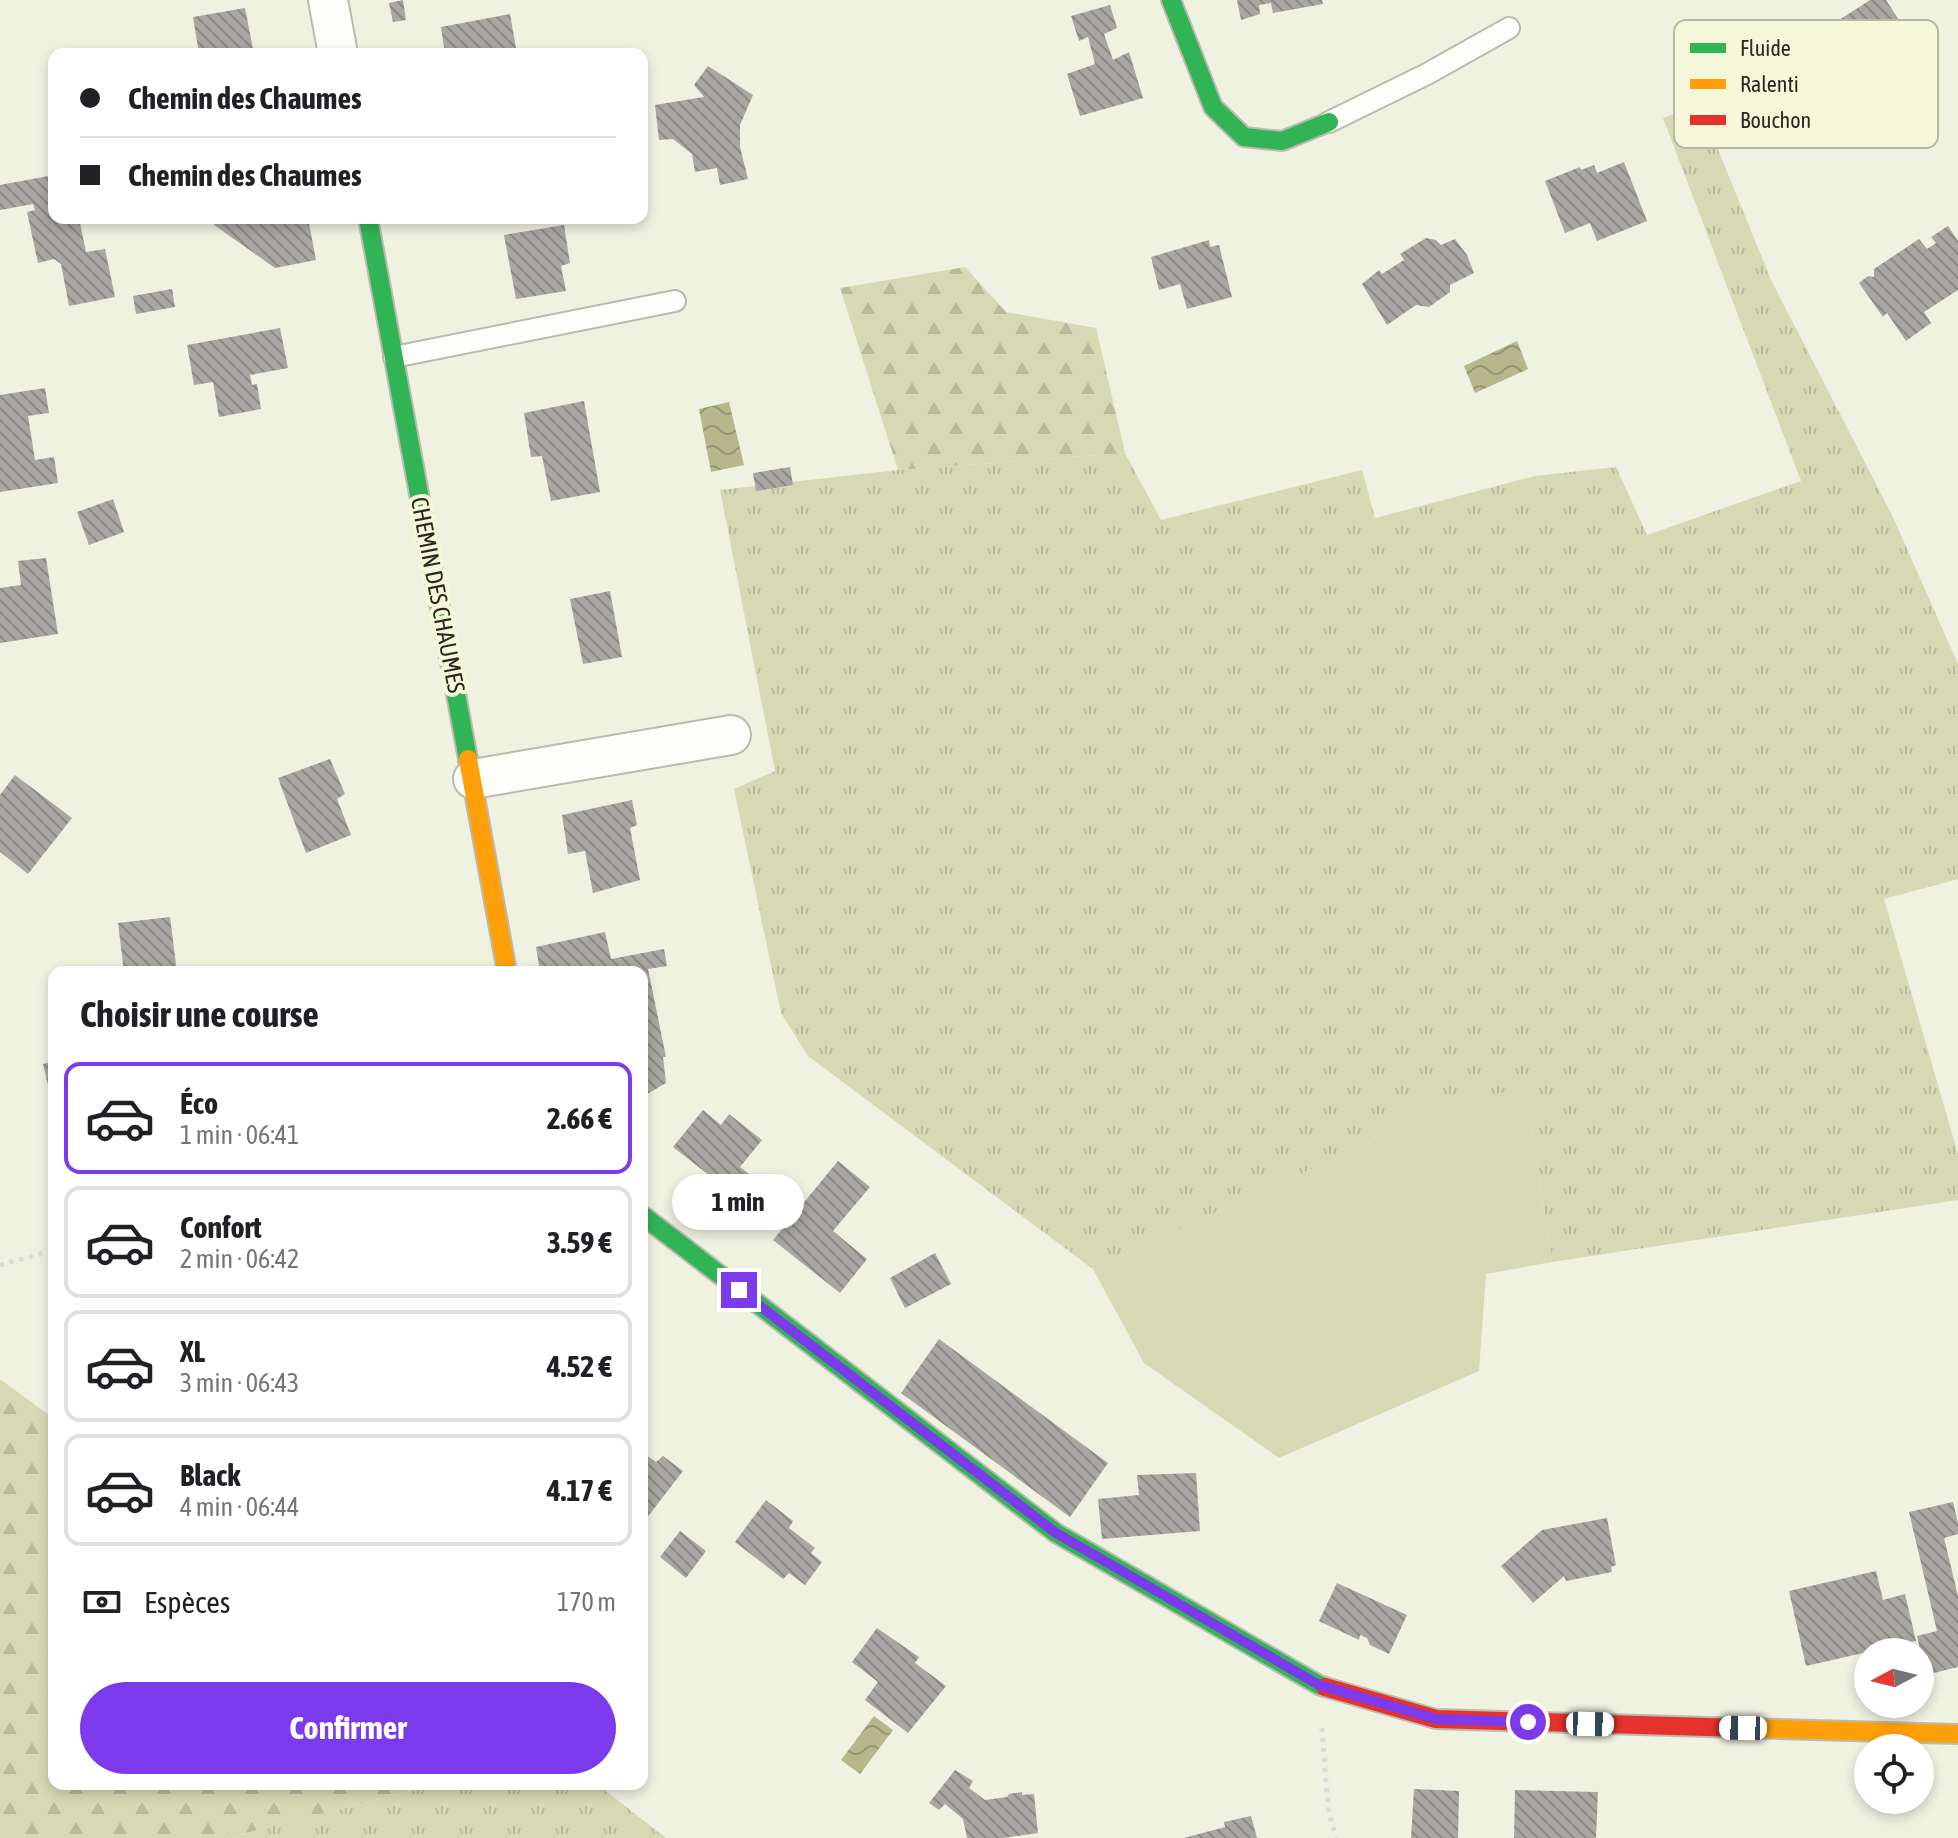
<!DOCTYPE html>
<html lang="fr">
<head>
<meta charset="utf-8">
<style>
	:root { --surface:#fff; --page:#f6f6f6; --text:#202124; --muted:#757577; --line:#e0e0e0; --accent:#7c3aed }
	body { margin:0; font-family:"Asap Condensed",sans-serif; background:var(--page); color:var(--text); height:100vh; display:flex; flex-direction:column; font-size:30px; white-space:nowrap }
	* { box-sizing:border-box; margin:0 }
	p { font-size:26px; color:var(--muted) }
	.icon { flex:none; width:44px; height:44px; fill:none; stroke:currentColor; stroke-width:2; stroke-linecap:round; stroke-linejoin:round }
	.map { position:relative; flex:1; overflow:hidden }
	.details { position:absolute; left:48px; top:966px; width:600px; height:824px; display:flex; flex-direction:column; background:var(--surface); border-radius:16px; box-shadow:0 4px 12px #0003 }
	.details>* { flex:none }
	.guide { position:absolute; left:48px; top:48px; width:600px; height:176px; border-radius:16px; box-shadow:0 4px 12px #0003; display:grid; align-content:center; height:176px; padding:0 32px; background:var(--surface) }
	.needle { width:52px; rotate:263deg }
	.buttons { position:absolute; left:1854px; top:1638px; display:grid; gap:16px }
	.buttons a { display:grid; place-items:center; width:80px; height:80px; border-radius:50%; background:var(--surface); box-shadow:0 4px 12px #0003; font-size:40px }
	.end { position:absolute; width:36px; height:36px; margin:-18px; border:10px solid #7c3aed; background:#fff; box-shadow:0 0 0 4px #fff }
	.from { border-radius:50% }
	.bubble { position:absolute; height:56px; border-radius:28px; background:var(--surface); box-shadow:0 4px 12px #0003; font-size:26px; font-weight:700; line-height:56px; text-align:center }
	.car { position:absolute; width:24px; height:48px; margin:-24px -12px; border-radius:10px; box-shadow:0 0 6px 2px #0007; background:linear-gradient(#fff 24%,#345 0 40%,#fff 0 76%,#345 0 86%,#fff 0) }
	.guide b { display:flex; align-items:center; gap:28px; height:76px; font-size:30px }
	.guide b+b { border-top:2px solid var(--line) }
	.guide i { width:20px; height:20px; background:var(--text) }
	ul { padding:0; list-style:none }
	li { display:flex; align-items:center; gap:24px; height:112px; margin:0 16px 12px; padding:0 16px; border:4px solid var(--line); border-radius:16px }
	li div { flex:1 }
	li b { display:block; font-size:30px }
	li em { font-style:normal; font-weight:700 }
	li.current { border-color:var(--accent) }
	li>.icon { width:72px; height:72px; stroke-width:1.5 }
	h2 { padding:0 32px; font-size:36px; line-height:96px }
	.pay { display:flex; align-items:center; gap:20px; height:88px; padding:0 32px; font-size:30px }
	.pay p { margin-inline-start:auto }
	.primary-button { display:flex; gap:16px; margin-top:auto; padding:16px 32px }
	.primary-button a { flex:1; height:92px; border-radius:48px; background:var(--accent); color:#fff; font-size:32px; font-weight:700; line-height:92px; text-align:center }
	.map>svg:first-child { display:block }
</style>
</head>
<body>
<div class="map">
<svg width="1958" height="1838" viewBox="0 0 1958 1838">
	<defs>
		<pattern id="grass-tufts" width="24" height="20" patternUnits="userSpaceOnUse" patternTransform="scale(2)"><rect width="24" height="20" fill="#d7d9b5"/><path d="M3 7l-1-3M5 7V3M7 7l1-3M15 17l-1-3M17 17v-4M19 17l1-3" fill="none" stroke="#b9ba9b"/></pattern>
		<pattern id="forest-firs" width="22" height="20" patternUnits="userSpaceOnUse" patternTransform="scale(2)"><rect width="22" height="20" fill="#d7d9b5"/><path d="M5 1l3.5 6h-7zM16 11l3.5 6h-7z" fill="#b9ba9b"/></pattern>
		<pattern id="water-waves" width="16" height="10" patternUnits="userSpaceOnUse" patternTransform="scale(2)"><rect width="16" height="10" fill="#b6b88b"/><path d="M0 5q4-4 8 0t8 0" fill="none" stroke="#949671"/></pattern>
		<pattern id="building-back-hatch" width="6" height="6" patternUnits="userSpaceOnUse" patternTransform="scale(2)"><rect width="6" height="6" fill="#aaa7a3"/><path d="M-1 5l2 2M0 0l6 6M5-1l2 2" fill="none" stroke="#8a8884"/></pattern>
	</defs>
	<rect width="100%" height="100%" fill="#eff1e1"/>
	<g fill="url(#grass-tufts)">
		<polygon points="1700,105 1771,280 1892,515 1958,664 1958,879 1884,899 1958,1154 1958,1200 1552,1262 1526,1091 1412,1103 1369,1143 1093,1269 808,1056 781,1013 734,789 775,771 720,490 898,470 1125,453 1161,520 1362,470 1375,518 1535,476 1616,467 1647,535 1801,481 1663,118"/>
		<polygon points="439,1784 597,1784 666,1838 227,1838"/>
	</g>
	<g fill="url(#forest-firs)">
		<polygon points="965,267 1006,312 1096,328 1125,453 898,470 840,288"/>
		<polygon points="0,1379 54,1419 54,1784 439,1784 227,1838 0,1838"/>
	</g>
	<polygon fill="#d7d9b5" points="1526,1090 1552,1262 1486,1274 1479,1371 1279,1458 1144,1363 1093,1269 1369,1143 1412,1103"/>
	<g fill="url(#water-waves)">
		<polygon points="1517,341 1528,369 1475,393 1464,366"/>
		<polygon points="729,402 744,465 711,472 699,409"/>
		<polygon points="874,1716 893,1730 860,1774 841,1760"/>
	</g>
	<g fill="url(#building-back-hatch)">
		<polygon points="403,0 406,20 393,22 389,3"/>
		<polygon points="1237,0 1322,0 1323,4 1273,13 1271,3 1259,5 1260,14 1241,20"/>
		<polygon points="1870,0 1886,0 1906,31 1873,52 1893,84 1850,112 1805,42"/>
		<polygon points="1110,5 1117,28 1104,34 1113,60 1129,52 1143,98 1080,116 1067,74 1095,64 1088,37 1079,41 1071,16"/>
		<polygon points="245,8 254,54 199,54 193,17"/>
		<polygon points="510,14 517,54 445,54 441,27"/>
		<polygon points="708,66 753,95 740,125 740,147 748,179 720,185 717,168 695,172 692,154 673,139 659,140 655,105 704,97 694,85"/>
		<polygon points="1624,162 1647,221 1597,241 1590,223 1565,233 1545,181 1580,167 1581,170 1594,165 1597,173"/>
		<polygon points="54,175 54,218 79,218 86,252 105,249 115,297 69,306 61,264 54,259 38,263 27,212 35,210 33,204 0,210 0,185"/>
		<polygon points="218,218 308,218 316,260 275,268 214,225"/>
		<polygon points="564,225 570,263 561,266 566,291 516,299 504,235"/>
		<polygon points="1948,226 1958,241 1958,290 1924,312 1931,323 1906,341 1887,313 1883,317 1859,283 1868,276 1874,277 1874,269 1919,239 1927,249 1936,243 1931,237"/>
		<polygon points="1426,238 1436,240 1441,245 1455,239 1467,255 1474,273 1450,285 1450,292 1429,307 1416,305 1387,325 1362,284 1379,270 1382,274 1404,260 1400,254"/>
		<polygon points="1209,240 1210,247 1219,245 1232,297 1187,309 1180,284 1159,290 1151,257"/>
		<polygon points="172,289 175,307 136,314 133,296"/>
		<polygon points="280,328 288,368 250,375 252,385 257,384 261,409 219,417 213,382 194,385 187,345"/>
		<polygon points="45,388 49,413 28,416 35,460 54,457 58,483 0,492 0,395"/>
		<polygon points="584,401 600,492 551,501 542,456 531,457 524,413"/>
		<polygon points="790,467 793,485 756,491 753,473"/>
		<polygon points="113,499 124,532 89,545 77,512"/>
		<polygon points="46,558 58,634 0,643 0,588 21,585 18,561"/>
		<polygon points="610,591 622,657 583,664 570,599"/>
		<polygon points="330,759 345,794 337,799 351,835 306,853 278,778"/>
		<polygon points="15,775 72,818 28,874 0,852 0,795"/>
		<polygon points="632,800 637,825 630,828 640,880 593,893 585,851 568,854 562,815"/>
		<polygon points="170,917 177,972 124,972 118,923"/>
		<polygon points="605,932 611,959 664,949 667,966 648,969 666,1057 663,1057 666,1083 642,1097 642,972 591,972 590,969 569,972 540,972 536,947"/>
		<polygon points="54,1061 54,1084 48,1085 43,1064"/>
		<polygon points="703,1110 721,1125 729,1114 762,1140 740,1167 764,1185 738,1217 714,1197 723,1186 673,1147"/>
		<polygon points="838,1161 870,1187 833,1231 867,1259 840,1293 773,1240"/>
		<polygon points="935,1253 951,1284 905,1308 890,1278"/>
		<polygon points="939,1339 1108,1463 1070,1517 901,1393"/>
		<polygon points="642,1452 656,1462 663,1456 683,1471 646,1519 642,1516"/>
		<polygon points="1196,1473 1200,1531 1102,1539 1098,1499 1139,1495 1137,1475"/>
		<polygon points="766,1500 793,1521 789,1528 815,1548 811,1553 822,1562 805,1585 789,1573 783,1579 735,1542"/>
		<polygon points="1953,1502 1958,1523 1958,1534 1944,1538 1958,1596 1958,1667 1926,1675 1917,1636 1937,1631 1909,1512"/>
		<polygon points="1607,1518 1616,1565 1611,1567 1612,1572 1566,1581 1564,1576 1533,1603 1501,1566 1542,1530"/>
		<polygon points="680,1531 706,1551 686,1578 660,1557"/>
		<polygon points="1876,1571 1883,1600 1905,1594 1916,1641 1806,1666 1789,1591"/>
		<polygon points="1337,1583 1407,1615 1389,1654 1370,1645 1367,1638 1360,1635 1359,1640 1319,1621"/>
		<polygon points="877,1628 919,1657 915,1663 946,1686 908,1733 865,1700 878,1682 852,1662"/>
		<polygon points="955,1770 973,1781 969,1788 985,1800 1007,1797 1009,1794 1022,1792 1022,1795 1034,1794 1038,1833 1003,1838 967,1838 963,1819 945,1804 939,1810 929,1803"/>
		<polygon points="1414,1789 1459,1791 1458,1838 1411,1838"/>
		<polygon points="1515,1790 1598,1792 1596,1838 1514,1838"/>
		<polygon points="1251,1816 1257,1838 1184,1838 1225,1827 1224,1822"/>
	</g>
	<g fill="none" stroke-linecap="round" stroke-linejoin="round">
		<g stroke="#babbae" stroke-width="24">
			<g id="lane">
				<polyline points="1329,122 1427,74 1509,28"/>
				<polyline points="394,357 675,301"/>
			</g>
		</g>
		<g stroke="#babbae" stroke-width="42">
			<g id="street">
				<polyline points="328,0 338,54"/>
				<polyline points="473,779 731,735"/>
			</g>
		</g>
		<g stroke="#babbae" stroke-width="22">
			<g id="fast">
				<polyline points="1171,0 1213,107 1244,137 1282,141 1329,122"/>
				<polyline points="368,218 468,759"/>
				<polyline points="642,1215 1056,1533 1319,1685 1325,1687"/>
			</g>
		</g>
		<g stroke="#babbae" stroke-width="22">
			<g id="slow">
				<polyline points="468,759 507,972"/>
				<polyline points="1740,1728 1958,1734"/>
			</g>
		</g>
		<g stroke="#babbae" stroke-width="22">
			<polyline id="jam" points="1325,1687 1436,1719 1740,1728"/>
		</g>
		<g stroke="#dadad6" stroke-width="5" stroke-dasharray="4 6" stroke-linecap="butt">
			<polyline points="0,1265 54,1250"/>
			<polyline points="1322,1728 1328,1808 1336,1838"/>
		</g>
		<use href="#lane" stroke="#fdfdfa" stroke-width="20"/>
		<use href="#street" stroke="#fdfdfa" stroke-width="38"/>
		<use href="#fast" stroke="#30b455" stroke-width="18"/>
		<use href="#slow" stroke="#ff9f0a" stroke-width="18"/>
		<use href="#jam" stroke="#e5322d" stroke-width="18"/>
	</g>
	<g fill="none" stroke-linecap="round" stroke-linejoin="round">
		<polyline stroke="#7c3aed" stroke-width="10" points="739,1290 1056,1533 1319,1685 1436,1719 1528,1722"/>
	</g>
	<g text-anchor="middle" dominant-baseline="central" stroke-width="8" stroke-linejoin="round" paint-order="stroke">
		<g font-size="24" fill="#29291f" stroke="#f5f7db">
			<text transform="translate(438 595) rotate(79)">CHEMIN DES CHAUMES</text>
		</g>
	</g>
	<rect x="1674" y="20" width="264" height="128" rx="12" fill="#f5f7db" stroke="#b8b9a3" stroke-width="2"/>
	<rect x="1690" y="43" width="36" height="10" fill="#30b455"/>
	<rect x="1690" y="79" width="36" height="10" fill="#ff9f0a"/>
	<rect x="1690" y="115" width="36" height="10" fill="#e5322d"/>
	<g font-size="22" fill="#29291f">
		<text x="1740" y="56">Fluide</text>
		<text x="1740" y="92">Ralenti</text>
		<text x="1740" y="128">Bouchon</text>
	</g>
</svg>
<div class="buttons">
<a><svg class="needle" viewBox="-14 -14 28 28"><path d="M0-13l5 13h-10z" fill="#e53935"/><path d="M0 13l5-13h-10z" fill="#757577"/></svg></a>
<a><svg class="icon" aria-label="locate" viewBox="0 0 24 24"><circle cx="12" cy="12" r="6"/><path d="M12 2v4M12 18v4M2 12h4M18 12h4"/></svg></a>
</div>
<i class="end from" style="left:1528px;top:1722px"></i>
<i class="end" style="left:739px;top:1290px"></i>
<div class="bubble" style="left:672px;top:1174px;width:132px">1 min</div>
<i class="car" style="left:1590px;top:1724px;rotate:91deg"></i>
<i class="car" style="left:1743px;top:1728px;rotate:271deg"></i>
<div class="guide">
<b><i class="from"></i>Chemin des Chaumes</b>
<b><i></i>Chemin des Chaumes</b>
</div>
<section class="details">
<h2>Choisir une course</h2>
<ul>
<li class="current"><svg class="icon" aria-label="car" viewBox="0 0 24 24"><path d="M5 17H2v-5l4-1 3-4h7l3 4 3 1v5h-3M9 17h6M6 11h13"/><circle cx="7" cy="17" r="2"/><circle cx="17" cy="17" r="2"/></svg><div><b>Éco</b><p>1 min · 06:41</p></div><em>2.66 €</em></li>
<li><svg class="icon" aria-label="car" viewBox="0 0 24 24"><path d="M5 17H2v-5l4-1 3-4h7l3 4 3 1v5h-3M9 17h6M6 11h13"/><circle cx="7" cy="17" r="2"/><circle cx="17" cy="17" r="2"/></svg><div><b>Confort</b><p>2 min · 06:42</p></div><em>3.59 €</em></li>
<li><svg class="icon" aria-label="car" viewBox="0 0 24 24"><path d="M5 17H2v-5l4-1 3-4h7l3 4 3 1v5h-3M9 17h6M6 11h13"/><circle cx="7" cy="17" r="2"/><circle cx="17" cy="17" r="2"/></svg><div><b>XL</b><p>3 min · 06:43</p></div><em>4.52 €</em></li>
<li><svg class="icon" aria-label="car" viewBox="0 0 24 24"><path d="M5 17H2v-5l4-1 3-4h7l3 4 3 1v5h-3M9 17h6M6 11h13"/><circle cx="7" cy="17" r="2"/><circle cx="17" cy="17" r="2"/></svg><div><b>Black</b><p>4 min · 06:44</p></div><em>4.17 €</em></li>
</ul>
<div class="pay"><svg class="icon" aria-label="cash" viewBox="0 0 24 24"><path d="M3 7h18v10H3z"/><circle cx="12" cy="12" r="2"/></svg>Espèces<p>170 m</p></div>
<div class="primary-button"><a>Confirmer</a></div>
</section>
</div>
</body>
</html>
